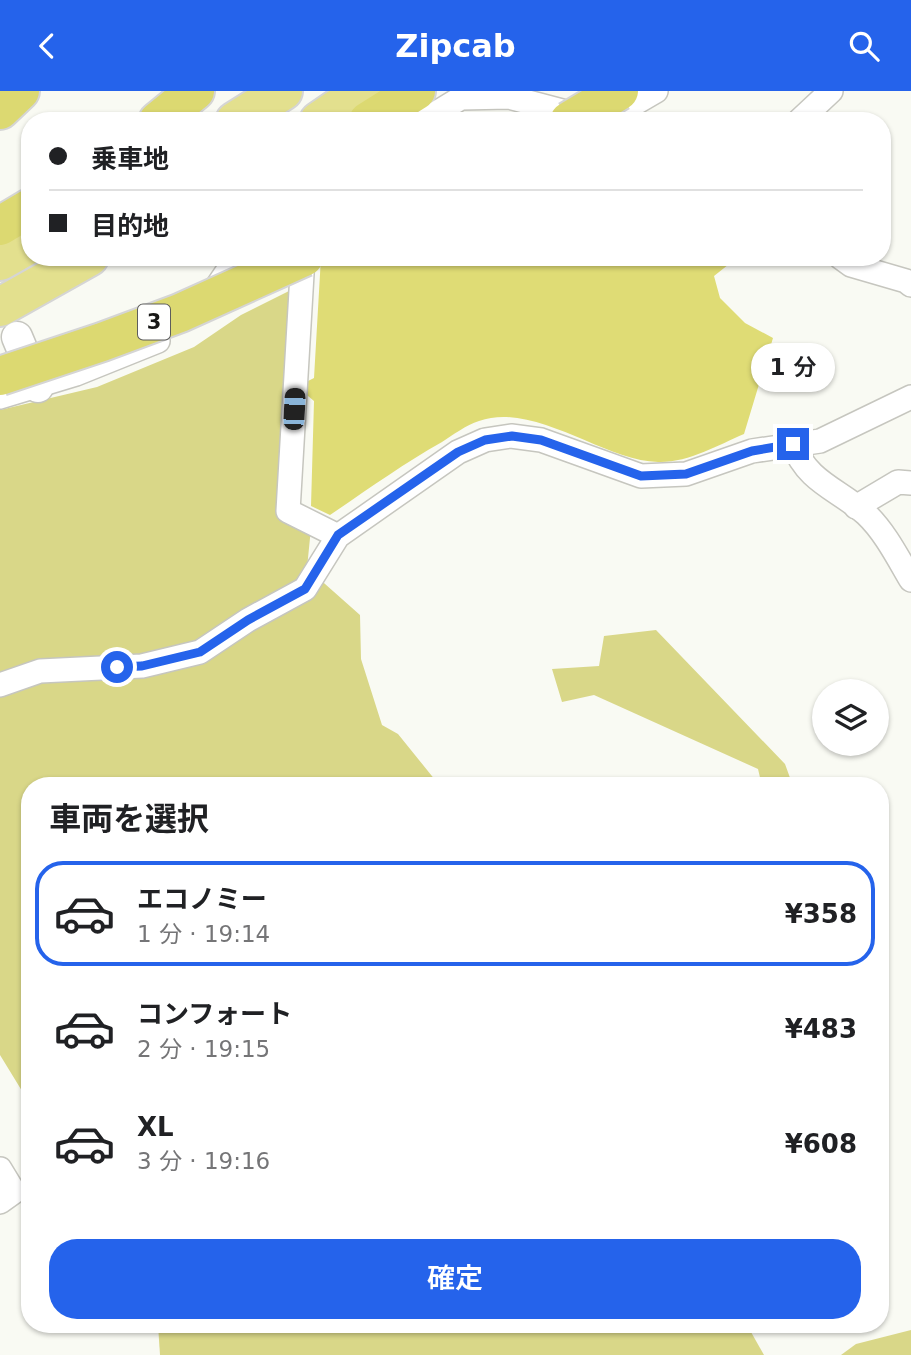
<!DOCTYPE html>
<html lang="ja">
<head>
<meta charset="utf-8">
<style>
	:root { --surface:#fff; --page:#f2f2f2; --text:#202124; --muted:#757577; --line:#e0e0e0; --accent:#2563eb }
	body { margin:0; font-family:"DejaVu Sans","Noto Sans JP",sans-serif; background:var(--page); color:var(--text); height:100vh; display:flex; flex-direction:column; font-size:26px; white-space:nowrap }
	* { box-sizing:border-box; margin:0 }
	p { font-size:23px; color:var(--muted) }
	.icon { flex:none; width:38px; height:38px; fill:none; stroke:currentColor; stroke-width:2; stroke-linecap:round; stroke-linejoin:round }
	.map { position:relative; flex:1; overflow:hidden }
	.panel { position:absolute; left:21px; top:686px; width:868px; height:556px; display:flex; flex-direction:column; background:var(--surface); border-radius:28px; box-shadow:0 2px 5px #0004 }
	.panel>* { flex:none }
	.guide { position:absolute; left:21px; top:21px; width:870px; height:154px; border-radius:28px; box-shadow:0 2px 5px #0004; display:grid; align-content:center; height:154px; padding:0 28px; background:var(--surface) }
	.buttons { position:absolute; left:812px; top:588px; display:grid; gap:14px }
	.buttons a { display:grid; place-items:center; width:77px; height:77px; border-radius:50%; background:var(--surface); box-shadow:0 2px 5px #0004; font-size:35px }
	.end { position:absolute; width:32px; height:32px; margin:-16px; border:9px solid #2563eb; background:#fff; box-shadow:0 0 0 4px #fff }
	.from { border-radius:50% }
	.bubble { position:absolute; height:49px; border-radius:24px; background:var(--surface); box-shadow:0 2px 5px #0004; font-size:23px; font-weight:600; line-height:49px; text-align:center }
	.car { position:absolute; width:21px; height:42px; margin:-21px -10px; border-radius:9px; box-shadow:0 0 5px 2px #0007; background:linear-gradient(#222 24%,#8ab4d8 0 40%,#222 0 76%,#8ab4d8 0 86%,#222 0) }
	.guide b { display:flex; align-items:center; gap:24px; height:66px; font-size:26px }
	.guide b+b { border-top:2px solid var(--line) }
	.guide i { width:18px; height:18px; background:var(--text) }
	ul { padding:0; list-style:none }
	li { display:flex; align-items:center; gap:21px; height:105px; margin:0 14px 10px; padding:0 14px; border:4px solid transparent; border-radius:28px }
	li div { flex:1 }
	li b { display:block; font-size:26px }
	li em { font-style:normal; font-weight:600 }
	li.selected { border-color:var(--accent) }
	li>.icon { width:63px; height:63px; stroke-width:1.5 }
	h2 { padding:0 28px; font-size:32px; line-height:84px }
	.button { display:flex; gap:14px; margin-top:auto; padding:14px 28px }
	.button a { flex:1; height:80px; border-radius:28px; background:var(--accent); color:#fff; font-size:28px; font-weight:600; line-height:80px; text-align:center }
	header { display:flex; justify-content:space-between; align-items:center; height:91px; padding:0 28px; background:var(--accent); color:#fff; font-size:32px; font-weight:600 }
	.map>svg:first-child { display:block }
</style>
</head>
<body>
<header><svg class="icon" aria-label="back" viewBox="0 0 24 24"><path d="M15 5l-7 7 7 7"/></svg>Zipcab<svg class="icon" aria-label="search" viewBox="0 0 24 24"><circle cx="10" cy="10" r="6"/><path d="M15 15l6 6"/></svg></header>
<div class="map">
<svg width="911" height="1264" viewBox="0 0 911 1264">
	<rect width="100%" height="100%" fill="#f9faf3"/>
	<g fill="#d9d788">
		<polygon points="289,200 279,421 311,437 307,477 360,524 361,568 382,634 398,643 440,695 30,695 30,1013 0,964 0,319 97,296 194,256 241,224"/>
		<polygon points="656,539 785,673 793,695 762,695 758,678 594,604 562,611 552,578 599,575 604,545"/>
		<polygon points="158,1234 747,1234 764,1264 160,1264"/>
		<polygon points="911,1239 911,1264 841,1264 856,1253"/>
	</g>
	<path fill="#dfdc75" d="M321,166H738L714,185L720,207L745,232L773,247L744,343C718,354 688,372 658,371C604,370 534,310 479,330C466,334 453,344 442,351C403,373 367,399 330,424L311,415L314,310L302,300L304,292L314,287Z"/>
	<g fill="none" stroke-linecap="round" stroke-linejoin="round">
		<g stroke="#c6c6bf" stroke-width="26">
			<g id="minor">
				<polyline points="423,30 461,7 509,6 593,28 620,21 656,0"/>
				<polyline points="799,30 831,0"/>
				<polyline points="303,166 288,420 338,445"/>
				<polyline points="840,166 851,174 906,190 911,194"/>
				<polyline points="212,203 237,166"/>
				<polyline points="0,306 76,283 158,250"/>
				<path d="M793,353C807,391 838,398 866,423C885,441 898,467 911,489"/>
				<polyline points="856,416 898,391 911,392"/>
				<polyline points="0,594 40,580 142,575 200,561 248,529 305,498 338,445 458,361 485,349 511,345 541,349 641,385 686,383 752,360 820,350 911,306"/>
				<polyline points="0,1078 14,1101 0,1111"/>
			</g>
		</g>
		<g stroke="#c6c6bf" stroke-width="33">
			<polyline id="tertiary" points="17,246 38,296"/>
		</g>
		<g stroke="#d5d5d5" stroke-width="42">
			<g id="trunk">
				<polyline points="235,30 283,0"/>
				<polyline points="319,30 363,0"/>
				<polyline points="0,170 30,153"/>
				<polyline points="0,216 89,166"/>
			</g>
		</g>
		<g stroke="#d5d5d5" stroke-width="42">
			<g id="motorway">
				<polyline points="0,19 20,0"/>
				<polyline points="158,30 195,0"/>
				<polyline points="368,30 416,0"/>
				<polyline points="0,135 30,117"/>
			</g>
		</g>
		<use href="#minor" stroke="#fff" stroke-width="23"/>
		<use href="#tertiary" stroke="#fff" stroke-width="30"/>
		<use href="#trunk" stroke="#e3e08e" stroke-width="38"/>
		<use href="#motorway" stroke="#dcd971" stroke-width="38"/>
		<g stroke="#d5d5d5" stroke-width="42" stroke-linecap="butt">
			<g id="motorway-bridge">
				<polyline points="569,30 619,0"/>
				<polyline points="0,285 102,251 180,222 304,166"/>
			</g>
		</g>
		<use href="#motorway-bridge" stroke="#dcd971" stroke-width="38"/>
	</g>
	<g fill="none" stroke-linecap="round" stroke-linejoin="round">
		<polyline stroke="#2563eb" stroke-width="9" points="117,576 142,575 200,561 248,529 305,498 338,444 458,361 485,349 512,345 541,349 641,385 686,383 752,360 793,353"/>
	</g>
	<g text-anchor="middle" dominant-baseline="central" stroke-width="5" stroke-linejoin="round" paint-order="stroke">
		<rect fill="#fffffe" stroke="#5d5d5c" stroke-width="2" x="138" y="213.5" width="32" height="35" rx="5"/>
		<g font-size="21" font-weight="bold" fill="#181816">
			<text x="154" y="231">3</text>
		</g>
	</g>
</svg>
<div class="buttons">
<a><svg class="icon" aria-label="layers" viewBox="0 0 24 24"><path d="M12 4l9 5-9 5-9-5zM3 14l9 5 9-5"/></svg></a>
</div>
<i class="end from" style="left:117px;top:576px"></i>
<i class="end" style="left:793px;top:353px"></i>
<div class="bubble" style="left:751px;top:252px;width:84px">1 分</div>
<i class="car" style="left:294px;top:318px;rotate:3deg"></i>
<div class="guide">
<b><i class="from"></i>乗車地</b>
<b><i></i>目的地</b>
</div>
<section class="panel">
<h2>車両を選択</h2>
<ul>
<li class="selected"><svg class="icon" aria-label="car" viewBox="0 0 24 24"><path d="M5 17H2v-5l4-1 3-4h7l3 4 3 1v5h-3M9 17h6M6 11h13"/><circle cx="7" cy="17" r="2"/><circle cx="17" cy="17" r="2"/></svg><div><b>エコノミー</b><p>1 分 · 19:14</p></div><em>¥358</em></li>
<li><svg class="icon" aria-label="car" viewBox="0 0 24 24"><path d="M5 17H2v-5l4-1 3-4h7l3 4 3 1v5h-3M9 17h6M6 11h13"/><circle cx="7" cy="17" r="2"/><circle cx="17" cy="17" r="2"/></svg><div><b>コンフォート</b><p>2 分 · 19:15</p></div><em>¥483</em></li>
<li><svg class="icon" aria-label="car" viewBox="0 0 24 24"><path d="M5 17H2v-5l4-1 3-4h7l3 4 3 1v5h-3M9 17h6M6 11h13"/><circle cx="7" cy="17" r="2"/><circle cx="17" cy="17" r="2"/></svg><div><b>XL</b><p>3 分 · 19:16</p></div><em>¥608</em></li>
</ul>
<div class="button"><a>確定</a></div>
</section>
</div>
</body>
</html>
